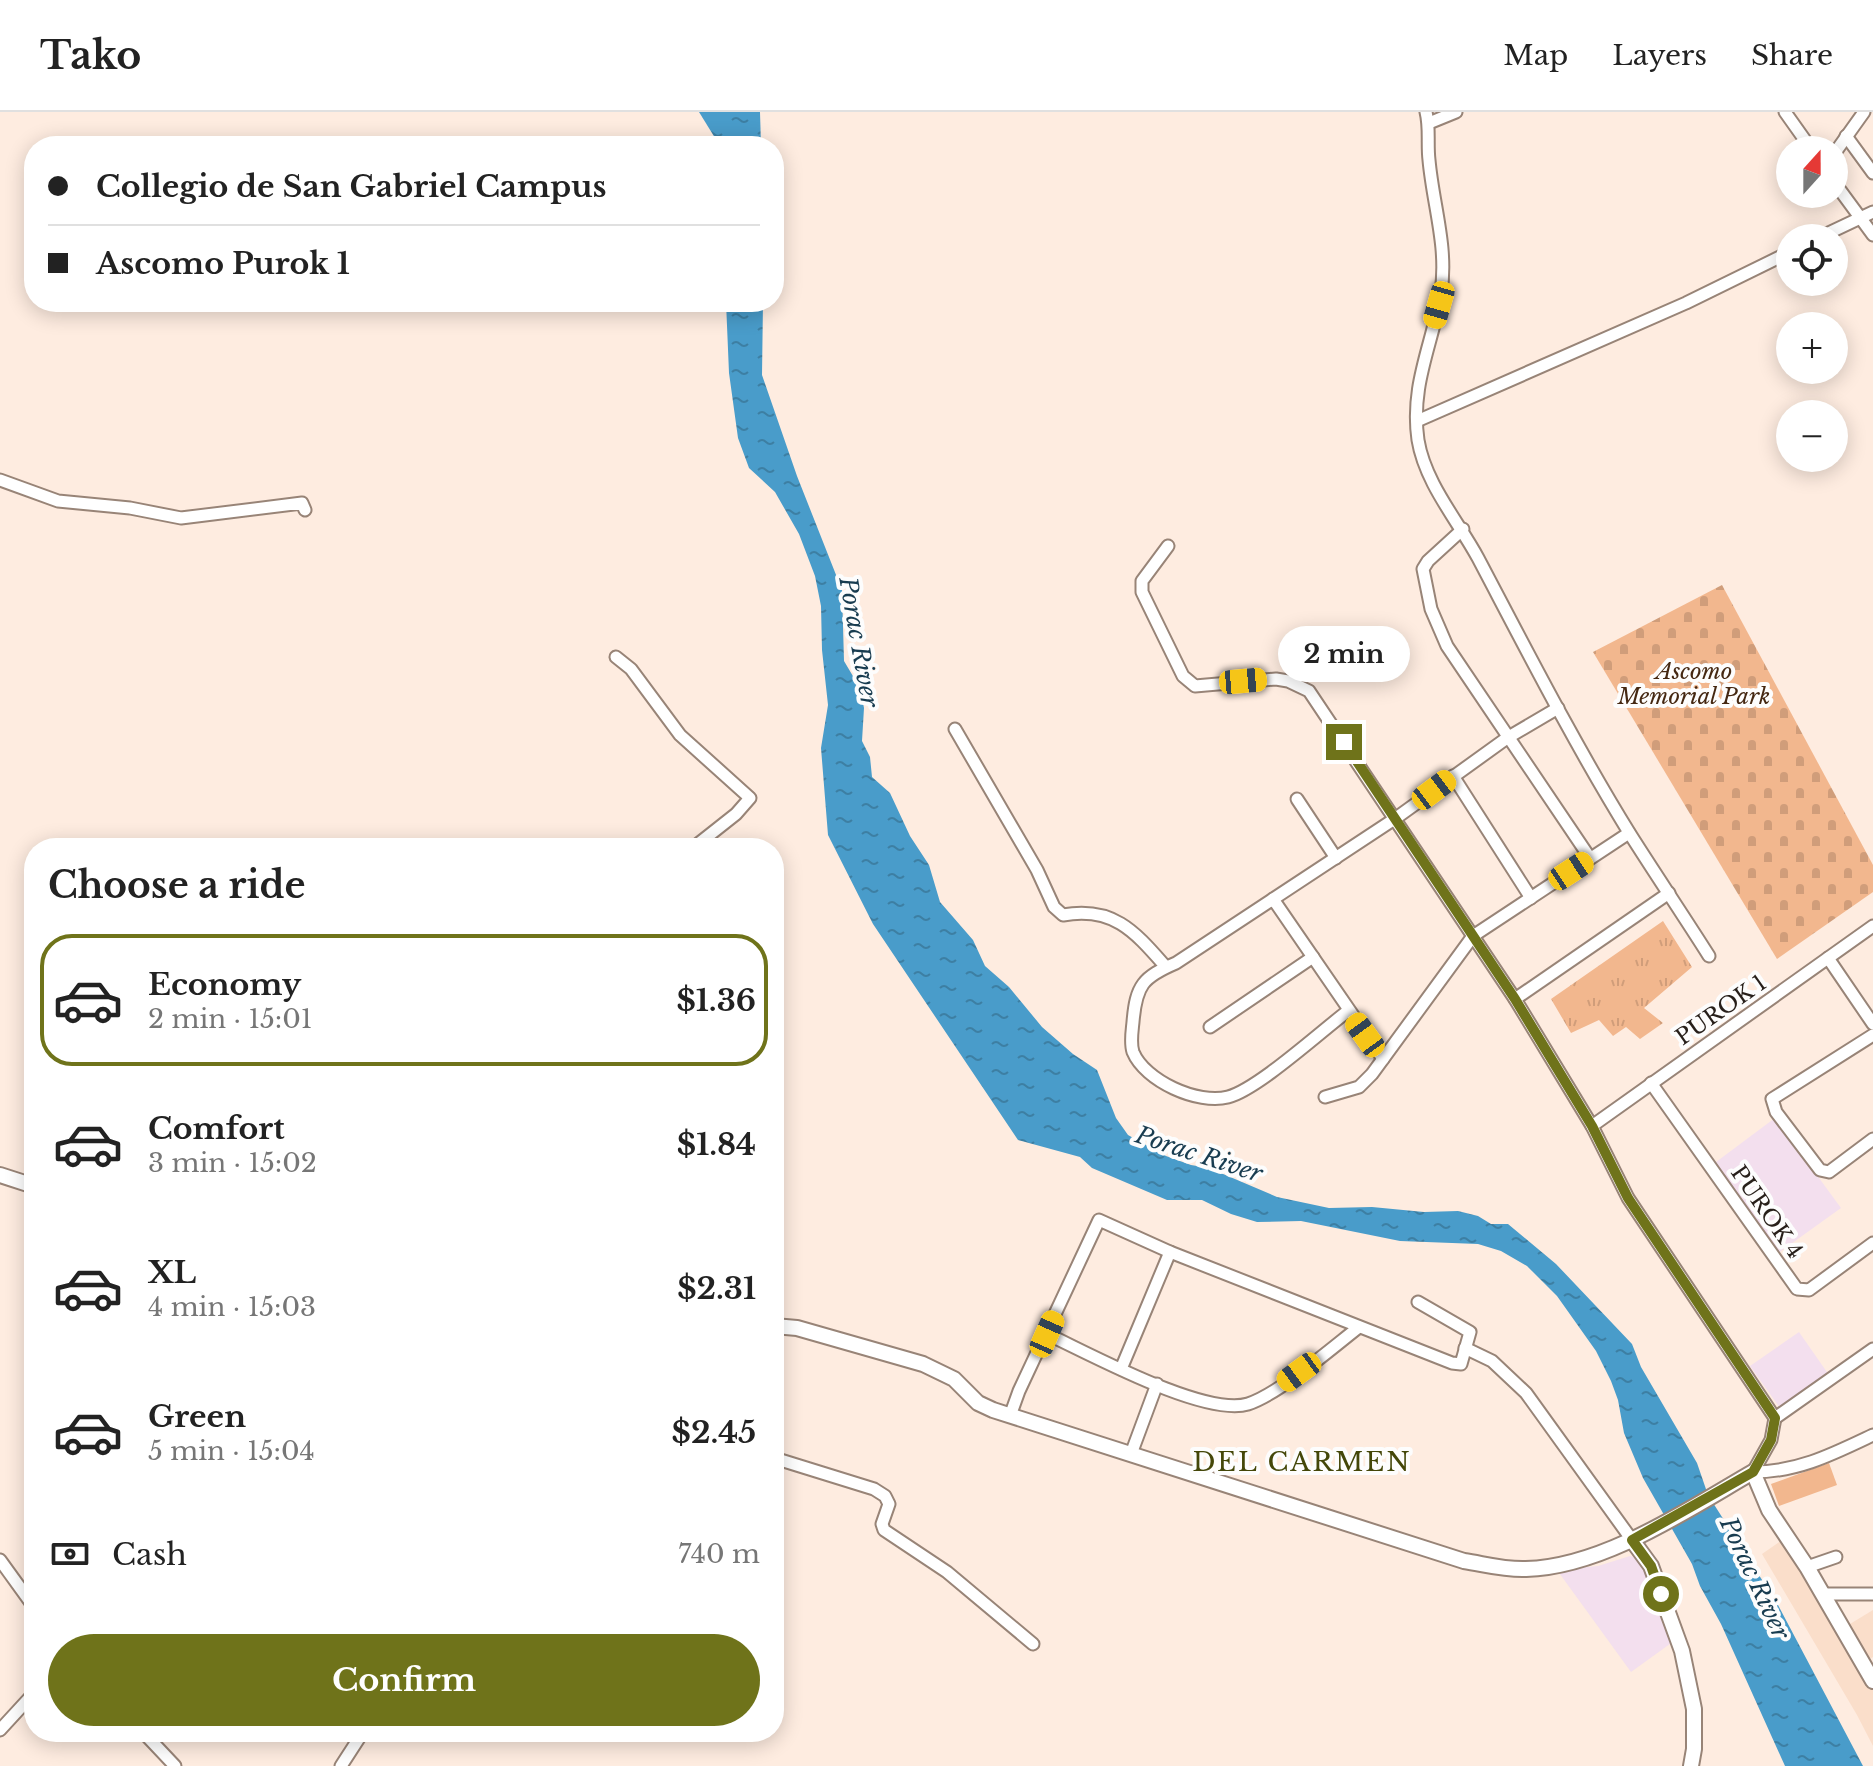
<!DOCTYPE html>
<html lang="en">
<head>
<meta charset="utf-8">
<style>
	:root { --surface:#fff; --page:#f2f2f2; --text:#222; --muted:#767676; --line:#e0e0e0; --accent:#6f731a }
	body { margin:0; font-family:"Libre Baskerville",serif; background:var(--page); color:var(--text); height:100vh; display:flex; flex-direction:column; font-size:30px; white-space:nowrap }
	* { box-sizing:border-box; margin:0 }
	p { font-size:26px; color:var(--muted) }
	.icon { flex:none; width:44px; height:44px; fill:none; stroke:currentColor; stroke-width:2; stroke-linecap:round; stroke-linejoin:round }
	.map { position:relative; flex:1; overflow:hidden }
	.details { position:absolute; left:24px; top:726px; width:760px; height:904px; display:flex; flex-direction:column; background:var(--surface); border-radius:32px; box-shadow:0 4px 20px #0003 }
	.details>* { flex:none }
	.banner { position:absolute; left:24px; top:24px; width:760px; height:176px; border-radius:32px; box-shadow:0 4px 20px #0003; display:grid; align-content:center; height:176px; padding:0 24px; background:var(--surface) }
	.needle { width:52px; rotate:21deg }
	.buttons { position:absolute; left:1776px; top:24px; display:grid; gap:16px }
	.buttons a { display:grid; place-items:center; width:72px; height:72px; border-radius:50%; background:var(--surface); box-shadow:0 4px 20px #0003; font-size:40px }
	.end { position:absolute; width:36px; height:36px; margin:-18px; border:10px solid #6f731a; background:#fff; box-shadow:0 0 0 4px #fff }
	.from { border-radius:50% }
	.bubble { position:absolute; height:56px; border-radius:28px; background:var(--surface); box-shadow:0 4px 20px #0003; font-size:26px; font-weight:800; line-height:56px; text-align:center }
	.car { position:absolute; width:24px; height:48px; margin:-24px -12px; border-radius:10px; box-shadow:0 0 6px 2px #0007; background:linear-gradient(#f5c518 24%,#345 0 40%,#f5c518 0 76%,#345 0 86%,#f5c518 0) }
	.banner b { display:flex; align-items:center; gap:28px; height:76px; font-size:30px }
	.banner b+b { border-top:2px solid var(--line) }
	.banner i { width:20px; height:20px; background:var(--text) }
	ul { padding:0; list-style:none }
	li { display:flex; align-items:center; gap:24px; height:132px; margin:0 16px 12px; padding:0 8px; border:4px solid transparent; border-radius:32px }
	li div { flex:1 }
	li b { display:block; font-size:30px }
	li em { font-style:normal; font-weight:800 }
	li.active { border-color:var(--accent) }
	li>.icon { width:72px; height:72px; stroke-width:1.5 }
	h2 { padding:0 24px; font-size:36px; line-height:96px }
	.pay { display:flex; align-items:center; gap:20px; height:88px; padding:0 24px; font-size:30px }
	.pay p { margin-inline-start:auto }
	.button { display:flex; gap:16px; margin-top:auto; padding:16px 24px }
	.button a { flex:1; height:92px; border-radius:48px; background:var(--accent); color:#fff; font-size:32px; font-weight:800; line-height:92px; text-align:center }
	header { display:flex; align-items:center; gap:48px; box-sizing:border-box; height:112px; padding:0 40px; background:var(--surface); border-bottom:2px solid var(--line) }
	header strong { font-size:38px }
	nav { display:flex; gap:44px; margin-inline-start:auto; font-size:28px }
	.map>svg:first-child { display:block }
</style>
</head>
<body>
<header>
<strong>Tako</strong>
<nav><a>Map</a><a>Layers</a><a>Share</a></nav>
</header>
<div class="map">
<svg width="1873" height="1654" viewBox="0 0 1873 1654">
	<defs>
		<pattern id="grass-tufts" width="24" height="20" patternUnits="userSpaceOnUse" patternTransform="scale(2)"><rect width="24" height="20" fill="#f2b78e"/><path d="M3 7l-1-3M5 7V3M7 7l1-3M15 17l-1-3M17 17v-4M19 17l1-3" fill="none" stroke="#d09d7a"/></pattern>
		<pattern id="cemetery-stones" width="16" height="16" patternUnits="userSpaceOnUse" patternTransform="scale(2)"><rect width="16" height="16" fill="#f2b78e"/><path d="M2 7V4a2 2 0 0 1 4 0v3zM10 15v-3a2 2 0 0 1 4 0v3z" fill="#d09d7a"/></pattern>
		<pattern id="water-ripples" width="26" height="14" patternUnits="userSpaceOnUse" patternTransform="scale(2)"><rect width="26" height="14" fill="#499cca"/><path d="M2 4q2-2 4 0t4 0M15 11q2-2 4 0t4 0" fill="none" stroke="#3d7fa3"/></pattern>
	</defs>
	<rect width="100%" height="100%" fill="#feece0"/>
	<g fill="#fadeca">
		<polygon points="1782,1428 1873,1578 1873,1634 1857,1603 1762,1442"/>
		<polygon points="1873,1498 1873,1545 1866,1549 1845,1515"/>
	</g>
	<g fill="#f3dfee">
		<polygon points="1775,1006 1841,1096 1777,1142 1712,1053"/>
		<polygon points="1799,1220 1829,1263 1780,1296 1750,1254"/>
		<polygon points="1630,1444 1642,1447 1674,1529 1631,1560 1557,1458 1598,1454"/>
	</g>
	<polygon fill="url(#grass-tufts)" points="1663,809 1692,855 1644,896 1663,911 1640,927 1626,915 1613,924 1599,908 1571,921 1551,887"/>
	<polygon fill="url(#cemetery-stones)" points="1722,473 1873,753 1873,780 1777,847 1593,540"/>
	<polygon fill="#f2b78e" points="1829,1351 1837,1373 1779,1394 1771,1372"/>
	<g fill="url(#water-ripples)">
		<polygon points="699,0 760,0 761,34 720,34"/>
		<polygon points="726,190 763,190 762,263 797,364 842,478 844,549 860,576 864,596 862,629 870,645 872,665 890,681 910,724 929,753 940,790 973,828 985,854 1009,875 1042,915 1073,942 1097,958 1116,1006 1128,1023 1166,1044 1191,1053 1209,1056 1277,1085 1329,1096 1372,1095 1424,1100 1458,1099 1478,1104 1491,1112 1508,1112 1556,1152 1632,1232 1641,1255 1697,1351 1708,1383 1778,1493 1863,1654 1785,1654 1721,1512 1700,1474 1692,1452 1643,1366 1624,1321 1618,1288 1611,1269 1596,1239 1557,1184 1527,1154 1501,1139 1478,1132 1400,1129 1301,1109 1257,1110 1231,1102 1202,1088 1167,1088 1092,1056 1080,1045 1018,1028 873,812 828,723 821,636 828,593 822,538 821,494 815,464 799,422 775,380 749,356 738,326 729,261"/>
	</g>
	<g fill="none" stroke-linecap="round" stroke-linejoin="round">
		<g stroke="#988477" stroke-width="15">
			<g id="minor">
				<path d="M1426,0C1430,16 1427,32 1429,48C1433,93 1448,135 1441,180C1433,232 1410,272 1418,328C1425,371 1458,409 1478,446C1527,539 1575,633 1630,722C1656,763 1683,803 1709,844"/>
				<polyline points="1785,0 1812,38"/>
				<polyline points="1429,11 1456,0"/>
				<polyline points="1846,24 1873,61"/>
				<polyline points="1834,42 1864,0"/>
				<polyline points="1834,70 1873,123"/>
				<polyline points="1818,126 1873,100"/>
				<polyline points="1417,309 1686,191 1790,140"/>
				<polyline points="0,368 58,389 130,396 181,406 302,391 305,398"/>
				<polyline points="1463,417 1428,449 1423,457 1431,497 1447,534 1590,746"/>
				<polyline points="1168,434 1142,469 1142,480 1183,564 1195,574 1276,567 1288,569 1309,579 1515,887 1592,1014 1628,1086 1775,1306"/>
				<polyline points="616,545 631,557 680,623 750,686 736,702 693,736"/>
				<path d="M955,617L1037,758L1054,795L1063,803C1114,794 1135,820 1166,855"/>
				<polyline points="1453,664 1531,786"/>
				<polyline points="1297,687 1336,746"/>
				<polyline points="1273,787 1383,947"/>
				<polyline points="1828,846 1873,912"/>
				<polyline points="1515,887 1669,781"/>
				<path d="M1348,899C1320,920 1258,977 1228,985C1198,993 1145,969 1133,940C1130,931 1132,920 1133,910C1136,873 1143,865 1176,851L1396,706L1507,626L1558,596"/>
				<polyline points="1210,915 1313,845"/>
				<polyline points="1873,923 1772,987 1776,1000 1820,1058 1829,1060 1873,1027"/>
				<polyline points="1651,971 1797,1177 1809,1178 1873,1131"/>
				<polyline points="1325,985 1359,975 1372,962 1473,824 1629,721"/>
				<polyline points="1592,1014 1873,814"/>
				<path d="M1047,1222C1090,1242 1205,1305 1248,1292C1279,1282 1332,1236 1359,1215"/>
				<polyline points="1465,1236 1492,1249 1526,1281 1632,1428"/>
				<polyline points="1121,1257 1170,1140"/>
				<polyline points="1010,1304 1019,1279 1099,1108 1170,1140 1452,1251 1461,1252 1470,1220 1418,1190"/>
				<polyline points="1775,1306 1873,1237"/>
				<polyline points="1131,1342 1157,1272"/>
				<polyline points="774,1346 874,1377 885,1384 889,1392 882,1412 884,1418 947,1460 1033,1532"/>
				<path d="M1753,1360C1798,1360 1833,1342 1873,1323"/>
				<polyline points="1753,1360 1771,1328 1775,1306"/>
				<polyline points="0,1448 34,1495"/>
				<polyline points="1807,1455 1836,1445"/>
				<polyline points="1823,1482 1873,1482"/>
				<polyline points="0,1618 34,1581"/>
				<polyline points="143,1620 175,1654"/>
				<polyline points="341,1654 363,1620"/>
			</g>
		</g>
		<g stroke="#988477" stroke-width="18">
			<g id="tertiary">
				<polyline points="0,1063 34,1074"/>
				<path d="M774,1214L797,1216L923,1252L954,1267L978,1291L993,1298L1464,1449C1484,1452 1505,1458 1526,1457C1603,1455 1687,1398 1753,1360L1769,1398L1807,1455L1873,1569"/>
				<polyline points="1632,1428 1651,1454 1682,1539 1694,1597 1694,1637 1691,1654"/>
			</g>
		</g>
		<use href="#minor" stroke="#fff" stroke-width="11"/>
		<use href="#tertiary" stroke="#fff" stroke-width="14"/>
	</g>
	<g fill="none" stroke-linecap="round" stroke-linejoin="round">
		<polyline stroke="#6f731a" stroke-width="10" points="1344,630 1515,887 1592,1014 1628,1086 1775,1306 1771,1328 1753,1360 1632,1428 1651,1454 1661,1482"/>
	</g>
	<g text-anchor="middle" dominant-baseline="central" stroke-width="8" stroke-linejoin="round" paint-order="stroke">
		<g font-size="22" font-style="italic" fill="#452812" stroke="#fdfdfd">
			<text x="1694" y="559">Ascomo<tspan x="1694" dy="25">Memorial Park</tspan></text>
		</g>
		<g font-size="22" fill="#271f1a" stroke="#fdfdfd">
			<text transform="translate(1721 898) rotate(-35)">PUROK 1</text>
			<text transform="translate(1767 1100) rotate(55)">PUROK 4</text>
		</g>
		<g font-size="24" font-style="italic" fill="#183c50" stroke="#fdfdfd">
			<text transform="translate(859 530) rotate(80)">Porac River</text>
			<text transform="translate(1199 1042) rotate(18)">Porac River</text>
			<text transform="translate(1755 1466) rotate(65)">Porac River</text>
		</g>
		<g font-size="26" letter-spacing="2" fill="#444709" stroke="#fdfdfd">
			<text x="1302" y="1350">DEL CARMEN</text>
		</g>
	</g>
</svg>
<div class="buttons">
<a><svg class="needle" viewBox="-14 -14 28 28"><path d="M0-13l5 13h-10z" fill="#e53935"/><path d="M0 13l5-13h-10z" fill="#767676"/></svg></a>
<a><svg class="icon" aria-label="locate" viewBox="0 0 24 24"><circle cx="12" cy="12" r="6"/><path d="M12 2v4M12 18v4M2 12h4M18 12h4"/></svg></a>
<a>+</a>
<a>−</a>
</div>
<i class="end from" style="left:1661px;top:1482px"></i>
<i class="end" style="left:1344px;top:630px"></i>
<div class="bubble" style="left:1278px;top:514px;width:132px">2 min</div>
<i class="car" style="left:1439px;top:193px;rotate:196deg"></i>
<i class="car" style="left:1243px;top:569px;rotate:85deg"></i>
<i class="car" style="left:1434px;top:678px;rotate:53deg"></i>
<i class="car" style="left:1571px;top:759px;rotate:57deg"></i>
<i class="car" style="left:1365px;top:923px;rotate:324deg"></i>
<i class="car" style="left:1047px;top:1222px;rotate:24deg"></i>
<i class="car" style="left:1299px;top:1260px;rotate:234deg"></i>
<div class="banner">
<b><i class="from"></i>Collegio de San Gabriel Campus</b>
<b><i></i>Ascomo Purok 1</b>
</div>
<section class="details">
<h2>Choose a ride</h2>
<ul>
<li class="active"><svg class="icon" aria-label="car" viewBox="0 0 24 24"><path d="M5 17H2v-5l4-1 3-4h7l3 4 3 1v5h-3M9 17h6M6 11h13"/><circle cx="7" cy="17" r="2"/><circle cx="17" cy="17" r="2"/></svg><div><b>Economy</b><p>2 min · 15:01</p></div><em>$1.36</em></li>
<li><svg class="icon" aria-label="car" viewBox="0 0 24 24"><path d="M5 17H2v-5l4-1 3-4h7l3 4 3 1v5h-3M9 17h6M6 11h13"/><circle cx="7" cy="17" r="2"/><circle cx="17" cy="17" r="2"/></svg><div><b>Comfort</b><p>3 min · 15:02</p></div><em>$1.84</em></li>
<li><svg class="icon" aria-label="car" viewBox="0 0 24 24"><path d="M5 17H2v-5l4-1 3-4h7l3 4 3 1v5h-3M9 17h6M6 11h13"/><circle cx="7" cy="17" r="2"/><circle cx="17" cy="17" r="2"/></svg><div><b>XL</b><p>4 min · 15:03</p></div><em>$2.31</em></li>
<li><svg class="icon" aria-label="car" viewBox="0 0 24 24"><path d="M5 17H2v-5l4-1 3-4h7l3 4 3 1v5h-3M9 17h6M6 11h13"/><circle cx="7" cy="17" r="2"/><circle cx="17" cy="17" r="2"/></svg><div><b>Green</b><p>5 min · 15:04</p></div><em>$2.45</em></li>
</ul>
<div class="pay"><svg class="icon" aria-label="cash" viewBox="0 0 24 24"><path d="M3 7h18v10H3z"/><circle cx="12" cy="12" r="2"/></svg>Cash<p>740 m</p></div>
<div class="button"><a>Confirm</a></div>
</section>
</div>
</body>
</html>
